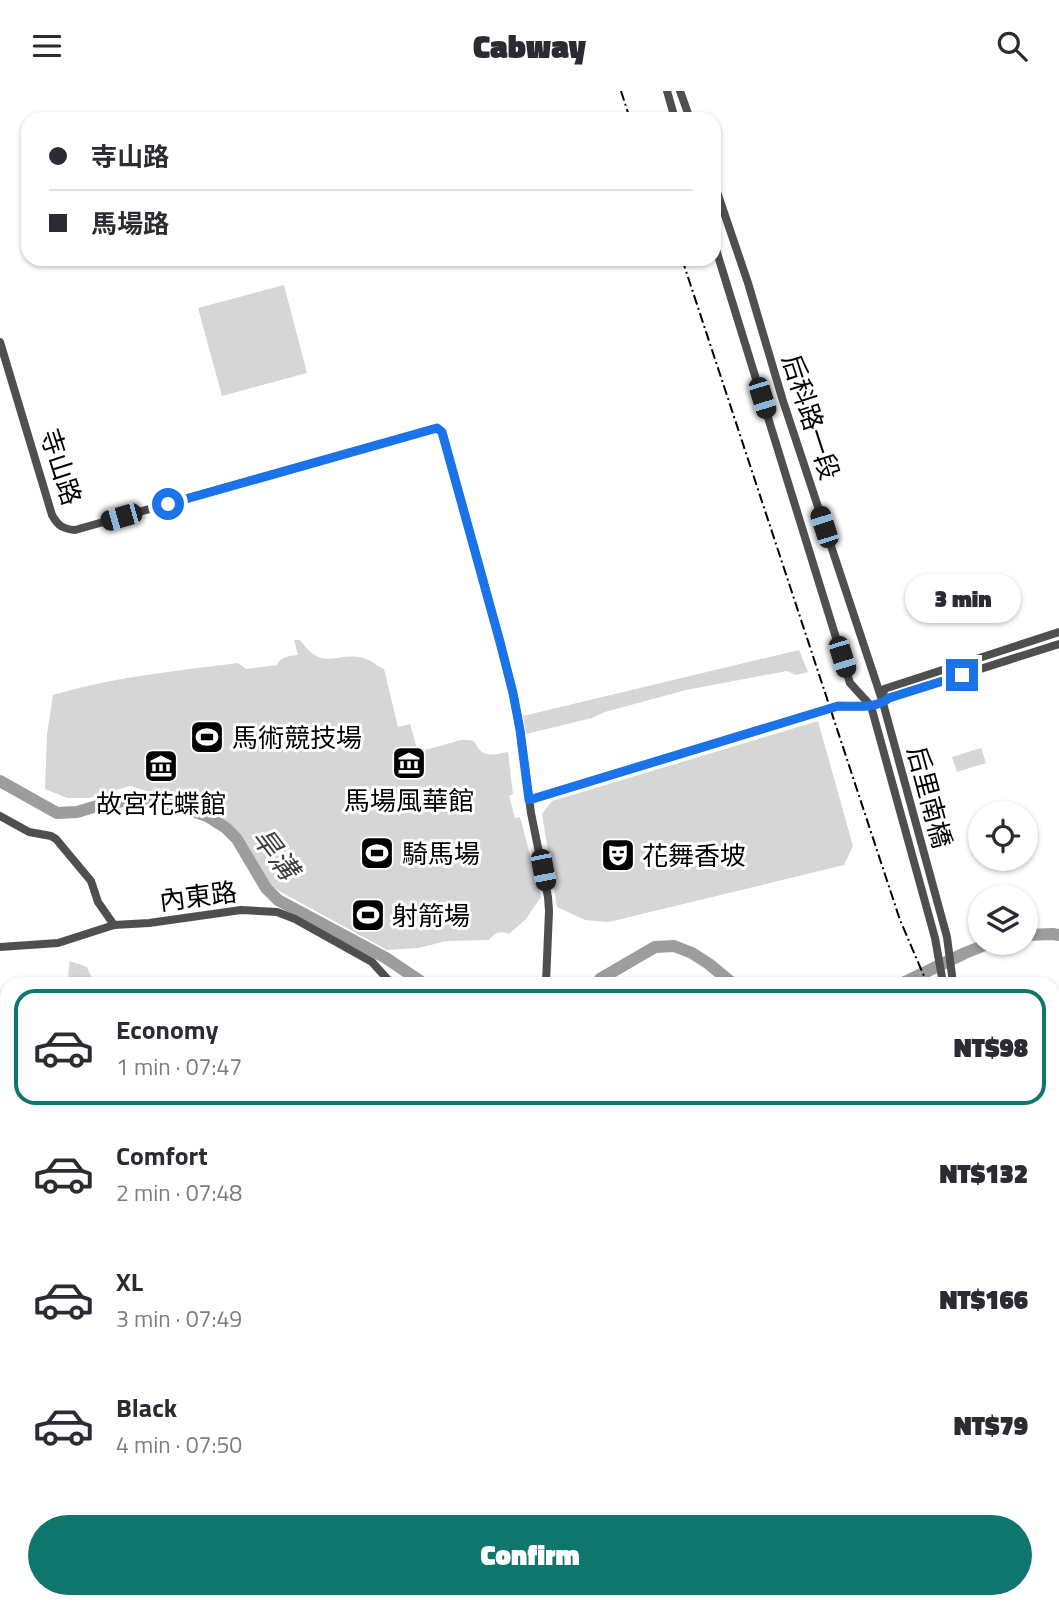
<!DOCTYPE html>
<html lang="en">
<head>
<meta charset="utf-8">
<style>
	:root { --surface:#fff; --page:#f2f2f3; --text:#2b2b33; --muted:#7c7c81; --line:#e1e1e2; --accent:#0f766e }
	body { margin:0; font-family:"Titillium Web","Noto Sans TC",sans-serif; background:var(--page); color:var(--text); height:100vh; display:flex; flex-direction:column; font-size:26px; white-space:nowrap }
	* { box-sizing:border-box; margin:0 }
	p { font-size:23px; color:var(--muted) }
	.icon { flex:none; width:38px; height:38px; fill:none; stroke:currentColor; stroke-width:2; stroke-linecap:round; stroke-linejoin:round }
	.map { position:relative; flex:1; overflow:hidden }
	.panel { position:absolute; left:0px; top:886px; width:1060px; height:632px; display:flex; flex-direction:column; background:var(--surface); border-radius:21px 21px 0 0; box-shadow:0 2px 5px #0004 }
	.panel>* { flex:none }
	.guide { position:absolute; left:21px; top:21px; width:700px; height:154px; border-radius:21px; box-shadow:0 2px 5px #0004; display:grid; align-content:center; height:154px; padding:0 28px; background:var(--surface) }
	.fabs { position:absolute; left:968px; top:710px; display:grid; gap:14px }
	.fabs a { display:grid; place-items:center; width:70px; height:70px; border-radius:50%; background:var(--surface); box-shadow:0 2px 5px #0004; font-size:35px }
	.end { position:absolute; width:32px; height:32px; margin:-16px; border:9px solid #1a73e8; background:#fff; box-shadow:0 0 0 4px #fff }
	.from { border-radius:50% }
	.bubble { position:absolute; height:49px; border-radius:24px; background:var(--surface); box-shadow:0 2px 5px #0004; font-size:23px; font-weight:800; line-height:49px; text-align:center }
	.car { position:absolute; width:21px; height:42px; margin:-21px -10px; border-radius:9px; box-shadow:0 0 5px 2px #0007; background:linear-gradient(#222 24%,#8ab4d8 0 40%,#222 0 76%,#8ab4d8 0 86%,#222 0) }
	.guide b { display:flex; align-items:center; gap:24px; height:66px; font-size:26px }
	.guide b+b { border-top:2px solid var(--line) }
	.guide i { width:18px; height:18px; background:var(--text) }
	ul { padding:12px 0 0; list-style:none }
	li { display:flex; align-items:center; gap:21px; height:116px; margin:0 14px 10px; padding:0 14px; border:4px solid transparent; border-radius:21px }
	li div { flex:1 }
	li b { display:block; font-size:26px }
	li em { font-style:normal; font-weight:800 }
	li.on { border-color:var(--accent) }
	li>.icon { width:63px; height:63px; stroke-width:1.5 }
	.cta { display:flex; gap:14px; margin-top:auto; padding:14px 28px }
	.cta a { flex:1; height:80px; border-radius:42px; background:var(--accent); color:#fff; font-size:28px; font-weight:800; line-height:80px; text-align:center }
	header { display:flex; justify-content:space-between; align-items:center; height:91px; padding:0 28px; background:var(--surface); font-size:32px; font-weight:800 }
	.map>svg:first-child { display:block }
</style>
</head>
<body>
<header><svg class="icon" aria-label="menu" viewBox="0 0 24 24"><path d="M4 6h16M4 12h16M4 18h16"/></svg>Cabway<svg class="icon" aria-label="search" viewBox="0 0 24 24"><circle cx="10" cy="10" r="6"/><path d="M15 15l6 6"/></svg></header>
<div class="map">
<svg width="1059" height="1516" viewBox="0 0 1059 1516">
	<rect width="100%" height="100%" fill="#fff"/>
	<g fill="#d6d6d6">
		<polygon points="284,194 307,282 222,305 198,217"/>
		<path d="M294,549H300C324,582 335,560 364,567C371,569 377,575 384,578L398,636L410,633L418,661L461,649C480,648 472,653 482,661C489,666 500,662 508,661L513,703L509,705L515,727L520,726L541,806L526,828L509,843C500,839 494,842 489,849L447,850L418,857L387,859L279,800L270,793L242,744L230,734L195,715L130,695L89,707H67L45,698L47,643L53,604C113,586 176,580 238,572L246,578L277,574C281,565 290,565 298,564Z"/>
		<polygon points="799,559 808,581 796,584 787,580 686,599 605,621 592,627 526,643 523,625"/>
		<polygon points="818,630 853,755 844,774 609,831 585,829 557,816 542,723 552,710"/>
		<polygon points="981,657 986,672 957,681 952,666"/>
		<polygon points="70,870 87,876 94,892 72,892 68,884"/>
		<polygon points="0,964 7,967 7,1049 1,1056 7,1064 7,1093 0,1088"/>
		<polygon points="1059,1422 1059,1516 813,1516 811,1510 1054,1510 1054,1423"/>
		<polygon points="637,1510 774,1510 776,1516 617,1516"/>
	</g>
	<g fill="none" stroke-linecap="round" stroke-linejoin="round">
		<g stroke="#9d9d9d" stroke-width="12">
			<polyline points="0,690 57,722 77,721 97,715 133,708 152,709 187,718 207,725 226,737 237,748 266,797 278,809 386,867 423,892"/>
			<polyline points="1026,844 1053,843 1059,844"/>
			<polyline points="597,892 600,888 655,856 674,855 692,862 709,873 732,892"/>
			<polyline points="903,892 965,862 990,852"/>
		</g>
		<g stroke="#4f4f4f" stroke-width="8">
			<polyline points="667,0 675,28"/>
			<polyline points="680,0 690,28"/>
			<polyline points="714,92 748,192 783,310 883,612 947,846 953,892"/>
			<polyline points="714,152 850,592 871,615 935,847 943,892"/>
			<path d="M0,251L52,424C58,435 63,438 75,439L437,337L442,341L500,551L513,602L520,639L531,722L548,806L549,820L546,892"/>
			<polyline points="883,607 884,598 1059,541"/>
			<path d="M529,709L838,615C855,615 876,618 889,607L1059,553"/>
			<polyline points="0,725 29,741 51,745 56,748 91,790 98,811 114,834"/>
			<polyline points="0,856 58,852 114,834 149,832 241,819 277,821 295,828 372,871 391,892"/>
			<polyline points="1054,1292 1059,1291"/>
			<polyline points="0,1436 7,1424"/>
			<polyline points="176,1510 180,1516"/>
			<polyline points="787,1510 789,1516"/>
			<polyline points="800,1510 802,1516"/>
			<polyline points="586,1516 607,1510"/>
		</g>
		<g stroke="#000" stroke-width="2" stroke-dasharray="10 3.5 2 3.5" stroke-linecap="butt">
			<polyline points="621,0 630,28"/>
			<polyline points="682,168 900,829 927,892"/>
			<polyline points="1054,1162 1059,1179"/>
		</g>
	</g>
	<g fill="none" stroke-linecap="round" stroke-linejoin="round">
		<path stroke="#1a73e8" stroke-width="9" d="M168,413L437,337L442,341L500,551L513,602L520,639L529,709L838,615C855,615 876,618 889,607L962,584"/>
	</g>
	<defs>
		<g id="stadium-square" transform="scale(1.75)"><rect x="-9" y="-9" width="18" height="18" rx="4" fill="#000" stroke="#fff"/><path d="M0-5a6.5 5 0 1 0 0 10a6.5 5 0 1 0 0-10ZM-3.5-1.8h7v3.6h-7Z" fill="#fff"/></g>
		<g id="museum-square" transform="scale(1.75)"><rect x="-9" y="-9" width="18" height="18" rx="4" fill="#000" stroke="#fff"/><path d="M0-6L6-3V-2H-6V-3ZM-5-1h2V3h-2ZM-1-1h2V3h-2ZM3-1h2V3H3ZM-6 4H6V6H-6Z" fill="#fff"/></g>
		<g id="theatre-square" transform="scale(1.75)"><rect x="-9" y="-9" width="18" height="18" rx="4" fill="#000" stroke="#fff"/><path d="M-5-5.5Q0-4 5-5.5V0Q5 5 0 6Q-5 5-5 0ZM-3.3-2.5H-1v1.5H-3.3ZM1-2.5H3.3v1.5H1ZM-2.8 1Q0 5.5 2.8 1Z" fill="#fff"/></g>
	</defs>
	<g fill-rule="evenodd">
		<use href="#stadium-square" x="207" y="646"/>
		<use href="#museum-square" x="409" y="672"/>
		<use href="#museum-square" x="161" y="675"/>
		<use href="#stadium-square" x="377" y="762"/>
		<use href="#theatre-square" x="618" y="764"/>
		<use href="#stadium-square" x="368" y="824"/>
	</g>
	<g text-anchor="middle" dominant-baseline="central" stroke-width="6" stroke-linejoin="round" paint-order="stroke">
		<g font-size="26" fill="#000" stroke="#fff">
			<text transform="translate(811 326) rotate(72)">后科路一段</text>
			<text transform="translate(61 376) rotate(72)">寺山路</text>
			<text transform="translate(930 706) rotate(75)">后里南橋</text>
			<text transform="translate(198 805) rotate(-7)">內東路</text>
		</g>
		<g font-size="26" fill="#000" stroke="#fff" text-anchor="start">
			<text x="232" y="646">馬術競技場</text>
			<text x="409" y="709" text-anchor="middle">馬場風華館</text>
			<text x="161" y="712" text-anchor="middle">故宮花蝶館</text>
			<text x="402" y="762">騎馬場</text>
			<text x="642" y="764">花舞香坡</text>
			<text x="392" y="824">射箭場</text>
		</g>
		<g font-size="28" font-style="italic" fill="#3e3e3e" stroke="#fff">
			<text transform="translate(276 762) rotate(53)">旱溝</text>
		</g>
	</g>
</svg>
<div class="fabs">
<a><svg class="icon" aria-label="locate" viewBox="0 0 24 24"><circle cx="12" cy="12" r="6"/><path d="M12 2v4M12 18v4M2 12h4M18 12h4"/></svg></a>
<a><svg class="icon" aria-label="layers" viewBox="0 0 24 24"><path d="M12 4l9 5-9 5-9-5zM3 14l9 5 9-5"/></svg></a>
</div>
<i class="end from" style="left:168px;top:413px"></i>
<i class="end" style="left:962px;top:584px"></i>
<div class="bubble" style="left:905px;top:483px;width:116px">3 min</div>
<i class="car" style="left:762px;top:307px;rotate:163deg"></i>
<i class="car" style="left:121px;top:426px;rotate:254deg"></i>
<i class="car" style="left:824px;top:436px;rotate:342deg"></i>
<i class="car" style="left:842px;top:566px;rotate:163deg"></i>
<i class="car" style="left:543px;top:779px;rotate:169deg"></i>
<div class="guide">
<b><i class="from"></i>寺山路</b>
<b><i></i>馬場路</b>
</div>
<section class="panel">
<ul>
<li class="on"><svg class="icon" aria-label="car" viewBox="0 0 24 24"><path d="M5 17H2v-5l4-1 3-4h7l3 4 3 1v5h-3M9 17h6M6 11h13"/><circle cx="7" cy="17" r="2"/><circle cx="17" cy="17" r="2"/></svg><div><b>Economy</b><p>1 min · 07:47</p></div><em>NT$98</em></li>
<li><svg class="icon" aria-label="car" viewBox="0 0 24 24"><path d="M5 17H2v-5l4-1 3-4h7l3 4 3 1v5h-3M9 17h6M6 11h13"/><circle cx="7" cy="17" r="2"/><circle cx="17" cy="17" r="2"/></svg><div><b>Comfort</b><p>2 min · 07:48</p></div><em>NT$132</em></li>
<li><svg class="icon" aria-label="car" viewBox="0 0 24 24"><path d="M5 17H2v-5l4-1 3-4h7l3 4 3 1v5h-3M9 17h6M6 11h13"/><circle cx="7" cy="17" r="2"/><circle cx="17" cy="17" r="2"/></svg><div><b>XL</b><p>3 min · 07:49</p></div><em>NT$166</em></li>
<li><svg class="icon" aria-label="car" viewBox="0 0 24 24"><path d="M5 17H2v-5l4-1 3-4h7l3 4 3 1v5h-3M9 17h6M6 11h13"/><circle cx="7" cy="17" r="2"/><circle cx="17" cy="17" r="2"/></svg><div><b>Black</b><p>4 min · 07:50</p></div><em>NT$79</em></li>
</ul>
<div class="cta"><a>Confirm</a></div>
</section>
</div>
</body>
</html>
